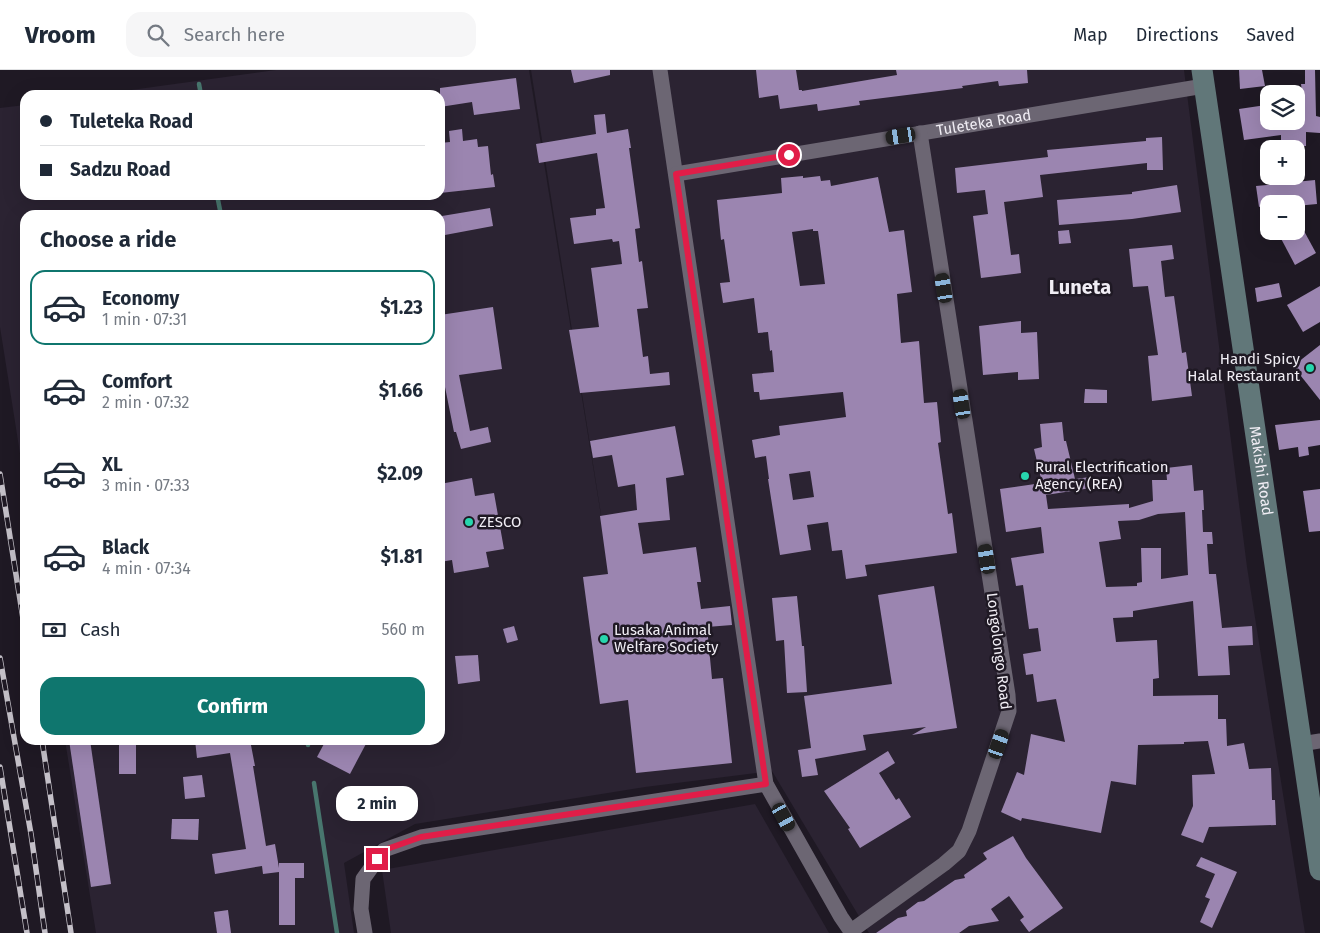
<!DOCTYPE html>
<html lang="en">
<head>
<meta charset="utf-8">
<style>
	:root { --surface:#fff; --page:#f6f6f7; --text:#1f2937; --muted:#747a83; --line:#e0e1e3; --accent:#0f766e }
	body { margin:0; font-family:"Fira Sans",sans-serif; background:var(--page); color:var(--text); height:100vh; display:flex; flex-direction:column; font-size:19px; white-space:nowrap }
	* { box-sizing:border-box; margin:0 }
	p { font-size:16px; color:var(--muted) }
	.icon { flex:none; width:28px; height:28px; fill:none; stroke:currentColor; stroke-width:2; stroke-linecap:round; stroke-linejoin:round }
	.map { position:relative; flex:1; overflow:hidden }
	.details { position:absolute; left:20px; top:140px; width:425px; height:535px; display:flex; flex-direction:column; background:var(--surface); border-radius:15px; box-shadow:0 5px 20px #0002 }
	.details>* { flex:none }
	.hud { position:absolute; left:20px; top:20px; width:425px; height:110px; border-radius:15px; box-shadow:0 5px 20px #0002; display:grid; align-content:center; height:110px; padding:0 20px; background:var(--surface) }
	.fabs { position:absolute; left:1260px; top:15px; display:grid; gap:10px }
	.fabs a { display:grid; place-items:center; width:45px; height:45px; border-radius:10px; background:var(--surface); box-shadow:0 5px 20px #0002; font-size:25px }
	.end { position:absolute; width:22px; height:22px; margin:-11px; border:6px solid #e11d48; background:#fff; box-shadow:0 0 0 2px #fff }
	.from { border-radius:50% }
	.bubble { position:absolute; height:35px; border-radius:15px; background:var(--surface); box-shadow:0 5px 20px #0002; font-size:16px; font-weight:700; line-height:35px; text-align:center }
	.car { position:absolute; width:15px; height:30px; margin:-15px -8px; border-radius:6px; box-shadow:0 0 4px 1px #0007; background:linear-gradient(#222 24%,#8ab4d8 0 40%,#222 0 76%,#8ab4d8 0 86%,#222 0) }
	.hud b { display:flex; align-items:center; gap:18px; height:48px; font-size:19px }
	.hud b+b { border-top:1px solid var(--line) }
	.hud i { width:12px; height:12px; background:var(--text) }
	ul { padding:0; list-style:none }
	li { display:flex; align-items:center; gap:15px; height:75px; margin:0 10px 8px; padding:0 10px; border:2px solid transparent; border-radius:15px }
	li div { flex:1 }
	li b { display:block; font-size:19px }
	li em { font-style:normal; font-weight:700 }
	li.active { border-color:var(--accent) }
	li>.icon { width:45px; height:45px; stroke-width:1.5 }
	h2 { padding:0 20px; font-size:22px; line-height:60px }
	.pay { display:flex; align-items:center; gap:12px; height:55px; padding:0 20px; font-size:19px }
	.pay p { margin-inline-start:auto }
	.button { display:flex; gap:10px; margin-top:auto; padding:10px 20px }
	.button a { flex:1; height:58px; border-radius:15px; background:var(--accent); color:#fff; font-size:20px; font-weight:700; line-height:58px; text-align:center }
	header { display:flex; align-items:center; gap:30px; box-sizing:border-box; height:70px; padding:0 25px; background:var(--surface); border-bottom:1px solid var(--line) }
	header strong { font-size:24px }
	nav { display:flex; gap:28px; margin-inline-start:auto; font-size:18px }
	.search { width:350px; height:45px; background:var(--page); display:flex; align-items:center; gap:12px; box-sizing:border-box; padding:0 18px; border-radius:15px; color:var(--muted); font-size:19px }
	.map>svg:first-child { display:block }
</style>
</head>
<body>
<header>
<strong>Vroom</strong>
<div class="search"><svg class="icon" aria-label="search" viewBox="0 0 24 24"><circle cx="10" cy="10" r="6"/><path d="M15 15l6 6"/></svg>Search here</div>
<nav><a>Map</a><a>Directions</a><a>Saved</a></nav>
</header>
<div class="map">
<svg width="1320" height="863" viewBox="0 0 1320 863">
	<rect width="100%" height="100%" fill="#1f1924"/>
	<g fill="#2b2332">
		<polygon points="276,0 529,0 612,514 531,0 1184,0 1247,497 1305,863 869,863 772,701 645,717 415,754 344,793 354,863 96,863 65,670 440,670 440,145 25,145 25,415 0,257 0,38 25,35 25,125 440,125 440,25 95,25"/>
		<polygon points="755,734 829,863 391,863 382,800"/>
	</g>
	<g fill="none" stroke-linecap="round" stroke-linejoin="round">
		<g stroke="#48766e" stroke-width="4.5">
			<polyline points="199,14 201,25"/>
			<polyline points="217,125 221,145"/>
			<polyline points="308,670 308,675"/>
			<polyline points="314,713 337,863"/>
		</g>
	</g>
	<g fill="#9b85b0" fill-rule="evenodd">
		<polygon points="571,0 610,0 610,5 574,13"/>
		<polygon points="756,0 796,0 799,20 802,20 802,21 897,5 896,0 1027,0 1028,13 999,16 998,11 962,16 963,18 859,31 860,35 818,41 817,34 780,39 778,25 759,28"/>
		<polygon points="1239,0 1262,0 1265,16 1240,19"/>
		<polygon points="1305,0 1315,0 1316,46 1320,47 1320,63 1306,62 1306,76 1281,76 1281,65 1244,70 1239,39 1266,35 1269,51 1296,51 1296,30 1303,29 1301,14 1305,14"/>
		<polygon points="516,8 520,39 474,45 472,32 440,37 440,18"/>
		<polygon points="605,44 607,63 628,59 631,78 629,78 640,158 635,159 639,192 642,191 648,238 637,239 643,287 648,286 650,304 669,302 670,315 580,323 569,260 599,257 591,198 622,194 619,171 613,172 612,169 574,174 570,148 596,145 596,139 605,138 597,83 539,93 536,74 596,64 594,45"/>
		<polygon points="462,59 463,71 477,69 478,77 488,76 491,105 493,104 495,117 440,123 440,73 450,72 449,61"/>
		<polygon points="1162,67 1163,100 1147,100 1147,93 1040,105 1043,127 1004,132 1011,185 1019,184 1021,203 981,208 973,146 988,144 985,120 957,123 955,98 1048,87 1047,80 1146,71 1146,68"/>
		<path d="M803,106V108L820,106L821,111L830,110L831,116L878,107L889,162L904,160L912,222L897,224L901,273L919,271L924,333L937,332L941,372L938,373L948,444L952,443L957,483L865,495L867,506L846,509L842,480L832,481L828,452L807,455L811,480L780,485L768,409H769L766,386L755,388L752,370L780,365L779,356L846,347L843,322L760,330L759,322H754L752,304L774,302L772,280L770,281L768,262L758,263L754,228L723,233L720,213L730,212L724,169L721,170L717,130L782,123L781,108ZM813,159V161H818L825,214L800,216L792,162ZM810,401L814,427L793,430L789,404Z"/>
		<polygon points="1277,106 1294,106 1295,112 1315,110 1317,134 1296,136 1296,134 1268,134 1259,137 1256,116 1278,114"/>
		<polygon points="1177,115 1181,142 1132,149 1059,155 1057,130 1132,124 1132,122"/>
		<polygon points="490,138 493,156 445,165 442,146"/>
		<polygon points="1069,160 1071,173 1059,174 1058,161"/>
		<polygon points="1277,161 1304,161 1316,183 1295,195"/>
		<polygon points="1172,175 1174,189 1161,191 1165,227 1174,226 1182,283 1186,282 1192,326 1152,331 1148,286 1158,285 1148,216 1133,217 1129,179"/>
		<polygon points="1279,213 1282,227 1257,232 1255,218"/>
		<polygon points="1320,216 1320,252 1303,262 1287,235"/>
		<polygon points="493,237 502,299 459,305 470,361 488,357 491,372 461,379 456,362 454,362 443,307 441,308 440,245"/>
		<polygon points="1021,251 1021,263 1037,262 1039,309 1018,310 1018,302 983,305 979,256"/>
		<polygon points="1320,275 1320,330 1293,296"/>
		<polygon points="1085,319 1107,320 1107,333 1084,333"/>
		<polygon points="1320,350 1320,375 1308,377 1309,385 1299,387 1298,377 1279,380 1275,355"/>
		<path d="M1062,352L1064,371H1066L1075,409L1090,407L1091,418L1046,425L1048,439L1129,434V438L1153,431L1152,410H1167L1166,398L1192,395L1194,421L1203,420L1204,440H1202L1203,462H1212L1213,474H1207L1209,504H1216L1222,558L1252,556L1253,575L1228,576L1230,605L1198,606L1193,531L1133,541V547L1113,548L1116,572L1157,570L1159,608L1153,609V626L1218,625V649H1226L1227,676L1244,673L1249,699L1271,698L1272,730H1275L1276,755L1209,757L1203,773L1181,765L1193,736L1192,705L1215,704L1208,671L1184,672V674L1138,675L1136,715L1111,711L1101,763L1022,748L1021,751L1001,742L1017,702L1024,705L1031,664L1065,672L1056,629L1037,632L1033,604L1026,605L1023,584L1041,581L1038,558L1029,559L1023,515L1016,516L1011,488L1044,483L1041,457L1006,462L1000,419L1042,413L1034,379L1042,377L1040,354ZM1185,442L1188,505L1161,509V478H1141L1142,512L1137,513V516L1106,517L1099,472L1121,469L1118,451L1139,450L1158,444Z"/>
		<polygon points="675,356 684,405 666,408 670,450 638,453 643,484 696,477 701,512 697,512 701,539 730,536 732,555 707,557 712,609 723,608 732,693 636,703 628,630 600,634 583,507 608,504 600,446 637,440 635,414 618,417 612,385 593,388 590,371"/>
		<polygon points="472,408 475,426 494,423 504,479 486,482 489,497 454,503 452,490 440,492 440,414"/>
		<polygon points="1320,419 1320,461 1309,462 1303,421"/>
		<polygon points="934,516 957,658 912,665 926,657 863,665 866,680 815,689 818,705 802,707 798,680 811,678 804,626 892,614 878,525"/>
		<polygon points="797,526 802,576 804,576 807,622 787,623 784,570 776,571 772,528"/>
		<polygon points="514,556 518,570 507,573 503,559"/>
		<polygon points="478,585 480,611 458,614 455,586"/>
		<polygon points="69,670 90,670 111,814 91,817"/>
		<polygon points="195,670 250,670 255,696 253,696 266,776 275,774 279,798 279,793 304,793 304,808 295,808 295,855 279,855 279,802 263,804 262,796 215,804 212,784 246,779 230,683 197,688"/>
		<polygon points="326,670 368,670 350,704 317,687"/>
		<rect x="119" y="675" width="17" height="29"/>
		<polygon points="888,681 895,693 879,703 896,730 899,728 911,747 860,778 848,759 850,758 824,721"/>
		<polygon points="202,705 205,727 185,729 183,707"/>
		<polygon points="172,749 199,749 198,770 171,769"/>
		<polygon points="1013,766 1026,788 1063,838 1029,862 1020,850 1024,847 1009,826 991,839 999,851 969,856 959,863 876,863 898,848 907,846 906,841 918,832 924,831 955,810 965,808 964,805 987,789 983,783"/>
		<polygon points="1201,787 1237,802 1212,858 1200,852 1210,829 1205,827 1215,804 1196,796"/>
		<polygon points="228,840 231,863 217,863 214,842"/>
	</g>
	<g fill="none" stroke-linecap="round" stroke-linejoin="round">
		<g stroke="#6c6673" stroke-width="15">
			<polyline points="660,0 766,714 841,847 852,863"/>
			<path id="s1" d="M676,104L1204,16"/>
			<polyline points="1301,674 1320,671"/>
			<polyline points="851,861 944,794 959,781 969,761 1009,641 1008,625 920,63"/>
			<polyline points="365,863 361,839 363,809 384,780 421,767 766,714"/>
		</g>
		<path stroke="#617779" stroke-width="21" id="s2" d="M1202,0L1320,800"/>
		<g stroke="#c4c0c8" stroke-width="5.5">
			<g id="rail">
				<polyline points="0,404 25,561"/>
				<polyline points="0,588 31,764 45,863"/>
				<polyline points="42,670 71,863"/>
				<polyline points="0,697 27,863"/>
			</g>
		</g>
		<use href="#rail" stroke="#1f1924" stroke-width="4" stroke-dasharray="11" stroke-linecap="butt"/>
	</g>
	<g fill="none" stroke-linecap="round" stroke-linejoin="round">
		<polyline stroke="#e11d48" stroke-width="6" points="377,789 384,780 421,767 766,714 676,104 789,85"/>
	</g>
	<g fill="#27d5ad" stroke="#1f1924" stroke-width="2">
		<circle cx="1310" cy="298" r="5"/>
		<circle cx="1025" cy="406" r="5"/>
		<circle cx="469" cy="452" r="5"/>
		<circle cx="604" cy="569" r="5"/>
	</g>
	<g text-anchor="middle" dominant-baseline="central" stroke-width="5" stroke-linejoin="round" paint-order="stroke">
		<g font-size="15" fill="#f0edf4" stroke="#1f1924">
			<text stroke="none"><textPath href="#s1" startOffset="312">Tuleteka Road</textPath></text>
			<text stroke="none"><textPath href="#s2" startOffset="405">Makishi Road</textPath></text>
			<text transform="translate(999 581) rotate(83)">Longolongo Road</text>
		</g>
		<g font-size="15" fill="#f0edf4" stroke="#1f1924" text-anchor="start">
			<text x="1300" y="289" text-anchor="end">Handi Spicy<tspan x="1300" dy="17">Halal Restaurant</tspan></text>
			<text x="1035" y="397">Rural Electrification<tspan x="1035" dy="17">Agency (REA)</tspan></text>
			<text x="479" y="452">ZESCO</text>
			<text x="614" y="560">Lusaka Animal<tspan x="614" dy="17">Welfare Society</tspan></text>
		</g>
		<g font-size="20" font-weight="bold" fill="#f0edf4" stroke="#1f1924">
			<text x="1080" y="217">Luneta</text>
		</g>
	</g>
</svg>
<div class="fabs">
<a><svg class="icon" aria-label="layers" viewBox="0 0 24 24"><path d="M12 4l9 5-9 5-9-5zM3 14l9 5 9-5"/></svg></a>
<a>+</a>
<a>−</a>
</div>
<i class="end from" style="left:789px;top:85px"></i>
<i class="end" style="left:377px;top:789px"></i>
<div class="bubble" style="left:336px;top:716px;width:82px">2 min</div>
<i class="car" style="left:901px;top:66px;rotate:261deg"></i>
<i class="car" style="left:944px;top:218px;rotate:351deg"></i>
<i class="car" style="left:962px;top:334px;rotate:351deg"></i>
<i class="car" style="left:987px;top:489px;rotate:351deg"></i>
<i class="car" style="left:999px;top:674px;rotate:19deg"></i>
<i class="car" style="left:784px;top:747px;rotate:151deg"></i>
<div class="hud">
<b><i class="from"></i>Tuleteka Road</b>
<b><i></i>Sadzu Road</b>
</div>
<section class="details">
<h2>Choose a ride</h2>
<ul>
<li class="active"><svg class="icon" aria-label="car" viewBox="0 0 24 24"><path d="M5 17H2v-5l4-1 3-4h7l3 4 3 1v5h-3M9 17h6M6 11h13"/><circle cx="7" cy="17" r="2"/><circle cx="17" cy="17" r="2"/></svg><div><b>Economy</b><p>1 min · 07:31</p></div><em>$1.23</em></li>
<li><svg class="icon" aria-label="car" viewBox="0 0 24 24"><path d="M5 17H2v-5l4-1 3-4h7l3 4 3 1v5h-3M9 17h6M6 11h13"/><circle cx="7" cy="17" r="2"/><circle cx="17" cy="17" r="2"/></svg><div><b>Comfort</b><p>2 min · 07:32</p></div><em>$1.66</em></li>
<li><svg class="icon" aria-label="car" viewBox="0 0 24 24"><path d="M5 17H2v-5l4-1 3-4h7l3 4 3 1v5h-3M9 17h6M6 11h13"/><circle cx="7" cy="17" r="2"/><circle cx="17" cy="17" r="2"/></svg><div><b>XL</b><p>3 min · 07:33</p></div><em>$2.09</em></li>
<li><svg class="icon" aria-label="car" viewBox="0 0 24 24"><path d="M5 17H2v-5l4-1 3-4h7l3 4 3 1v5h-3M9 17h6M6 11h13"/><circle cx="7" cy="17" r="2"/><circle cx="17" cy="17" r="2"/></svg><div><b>Black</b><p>4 min · 07:34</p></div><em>$1.81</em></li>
</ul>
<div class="pay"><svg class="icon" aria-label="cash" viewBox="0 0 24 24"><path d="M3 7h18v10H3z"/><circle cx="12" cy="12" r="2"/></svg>Cash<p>560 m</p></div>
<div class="button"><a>Confirm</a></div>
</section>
</div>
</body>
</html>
